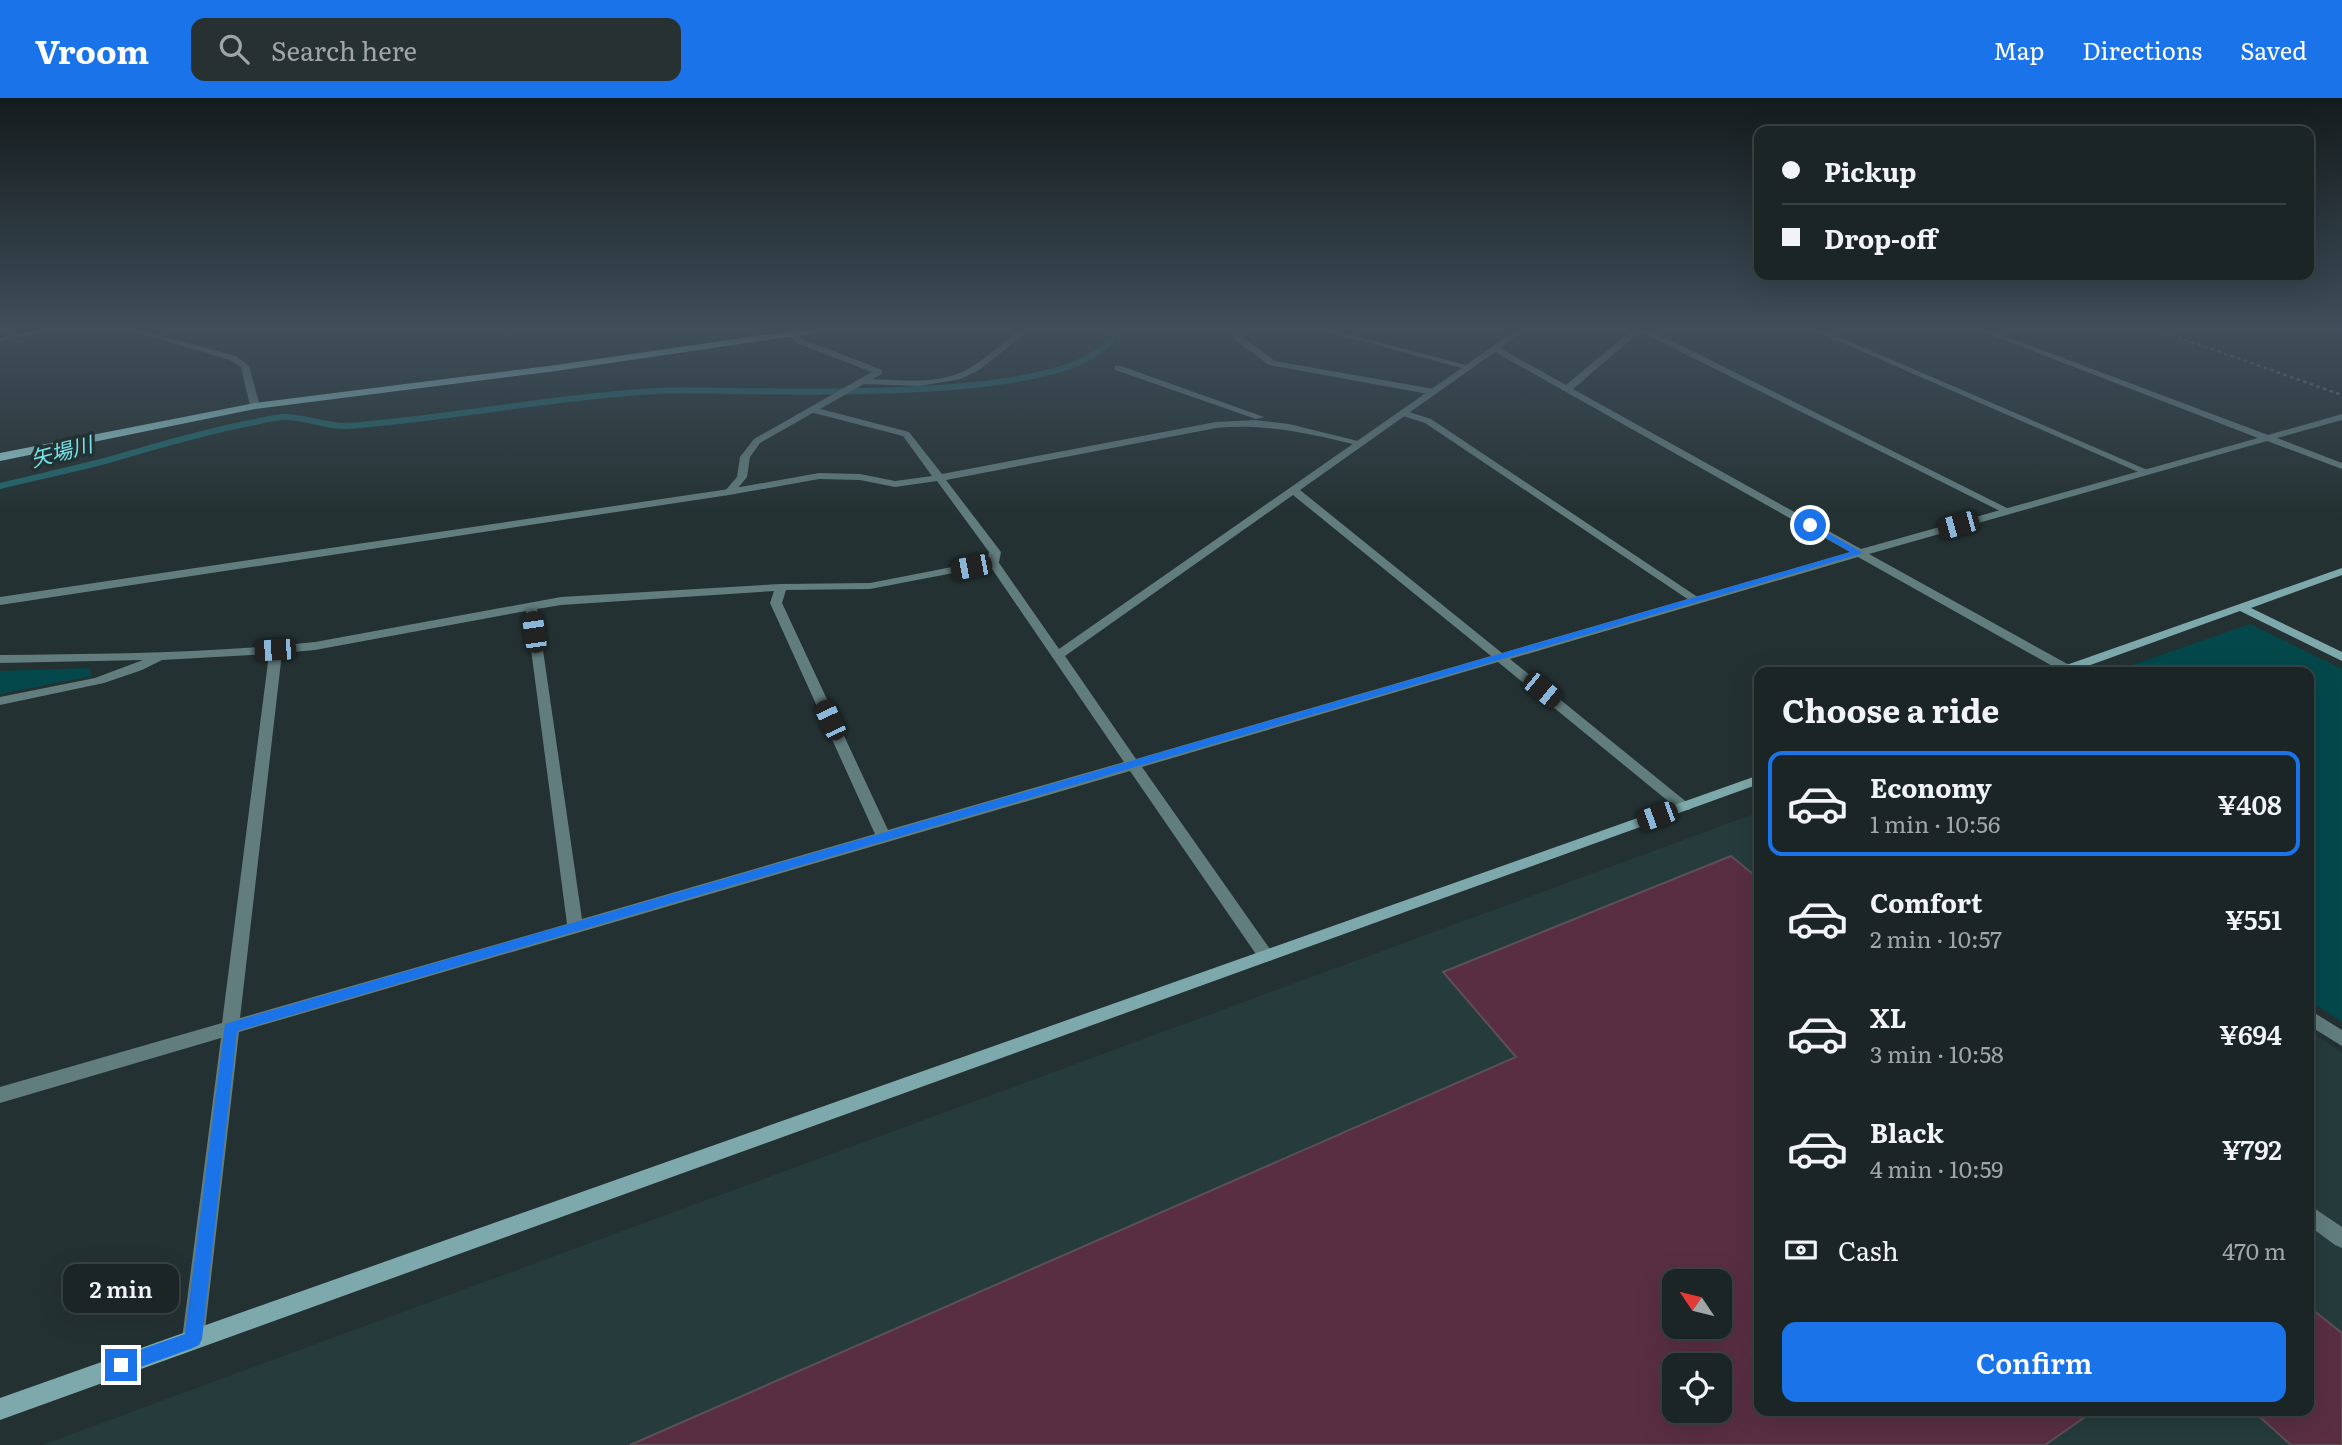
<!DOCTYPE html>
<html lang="en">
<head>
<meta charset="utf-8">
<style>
	:root { --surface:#1b2526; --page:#283132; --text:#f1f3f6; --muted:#a0a5a7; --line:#394243; --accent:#1a73e8 }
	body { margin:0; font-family:Literata,"Noto Sans JP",serif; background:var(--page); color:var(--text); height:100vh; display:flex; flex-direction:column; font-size:26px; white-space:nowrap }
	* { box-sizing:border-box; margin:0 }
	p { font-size:23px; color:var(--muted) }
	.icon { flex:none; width:38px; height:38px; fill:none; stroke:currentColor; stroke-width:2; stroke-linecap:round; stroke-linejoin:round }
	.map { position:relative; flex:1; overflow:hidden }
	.drawer { position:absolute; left:1754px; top:569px; width:560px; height:749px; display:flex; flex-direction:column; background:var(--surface); border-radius:14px; box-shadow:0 7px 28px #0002,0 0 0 2px var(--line) }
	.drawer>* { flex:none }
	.top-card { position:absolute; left:1754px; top:28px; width:560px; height:154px; border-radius:14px; box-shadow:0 7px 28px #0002,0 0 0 2px var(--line); display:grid; align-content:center; height:154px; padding:0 28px; background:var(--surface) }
	.needle { width:46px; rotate:305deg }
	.fabs { position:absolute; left:1662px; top:1171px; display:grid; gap:14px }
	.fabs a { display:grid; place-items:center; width:70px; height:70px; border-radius:14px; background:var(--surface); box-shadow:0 7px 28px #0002,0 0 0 2px var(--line); font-size:35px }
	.end { position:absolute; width:32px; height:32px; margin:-16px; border:9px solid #1a73e8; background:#fff; box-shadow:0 0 0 4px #fff }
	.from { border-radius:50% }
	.bubble { position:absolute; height:49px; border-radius:14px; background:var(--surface); box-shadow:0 7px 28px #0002,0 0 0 2px var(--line); font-size:23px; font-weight:600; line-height:49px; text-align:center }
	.car { position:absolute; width:21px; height:42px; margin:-21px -10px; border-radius:9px; box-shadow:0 0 5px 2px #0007; background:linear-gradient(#222 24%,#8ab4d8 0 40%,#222 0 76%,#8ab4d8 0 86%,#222 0) }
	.top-card b { display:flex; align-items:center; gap:24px; height:66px; font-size:26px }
	.top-card b+b { border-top:2px solid var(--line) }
	.top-card i { width:18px; height:18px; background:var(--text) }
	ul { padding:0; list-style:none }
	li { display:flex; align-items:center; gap:21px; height:105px; margin:0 14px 10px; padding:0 14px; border:4px solid transparent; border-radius:14px }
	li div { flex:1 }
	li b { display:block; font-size:26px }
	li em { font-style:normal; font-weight:600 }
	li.active { border-color:var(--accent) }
	li>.icon { width:63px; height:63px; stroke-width:1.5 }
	h2 { padding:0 28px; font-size:32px; line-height:84px }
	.pay { display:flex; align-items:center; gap:18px; height:77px; padding:0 28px; font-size:26px }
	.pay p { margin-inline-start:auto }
	.primary-button { display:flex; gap:14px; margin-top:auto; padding:14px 28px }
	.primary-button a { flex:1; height:80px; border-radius:14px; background:var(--accent); color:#fff; font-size:28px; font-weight:600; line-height:80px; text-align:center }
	header { display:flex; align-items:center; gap:42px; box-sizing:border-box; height:98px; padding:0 35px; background:var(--accent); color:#fff }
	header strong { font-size:33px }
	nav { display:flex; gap:38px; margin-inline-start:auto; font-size:24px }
	.search { width:490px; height:63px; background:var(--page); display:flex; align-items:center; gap:18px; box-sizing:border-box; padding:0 24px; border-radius:14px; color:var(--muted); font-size:26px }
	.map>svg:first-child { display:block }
</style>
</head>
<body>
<header>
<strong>Vroom</strong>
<div class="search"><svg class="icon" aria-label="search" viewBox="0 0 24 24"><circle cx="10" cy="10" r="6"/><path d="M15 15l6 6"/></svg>Search here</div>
<nav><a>Map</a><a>Directions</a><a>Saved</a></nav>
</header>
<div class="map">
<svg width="2342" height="1347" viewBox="0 0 2342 1347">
	<rect width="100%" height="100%" fill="#243132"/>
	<path fill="#253b3c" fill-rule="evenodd" d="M1759,714V1312H2308V932L2342,955V1347H42ZM1675,1183H1720V1228H1675ZM1675,1267H1720V1312H1675Z"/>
	<g fill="#04484c">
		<polygon points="2250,526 2342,571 2342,924 2308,902 2308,574 2112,574"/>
		<polygon points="90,570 91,578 0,596 0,573"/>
	</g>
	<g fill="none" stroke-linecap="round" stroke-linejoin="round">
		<path stroke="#21686c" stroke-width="6" d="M0,388C37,379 75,371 112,361C156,348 200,335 245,326C258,324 272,319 285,319C306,319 327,329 348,328C451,320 553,299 656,293C736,289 1089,314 1116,232"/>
	</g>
	<g fill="#592e43" stroke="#5c5055" stroke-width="2" fill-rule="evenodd">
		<path d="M1731,758L1759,781V1312H2095L2045,1347H630L1516,959L1443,874ZM1675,1183H1720V1228H1675ZM1675,1267H1720V1312H1675Z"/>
		<polygon points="2308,1208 2342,1235 2342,1347 2291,1347 2252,1312 2308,1312"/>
	</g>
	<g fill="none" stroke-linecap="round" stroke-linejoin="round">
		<polyline stroke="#6e7879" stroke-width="2.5" stroke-dasharray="3.5 3.5" stroke-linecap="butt" points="2158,232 2342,297"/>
		<g fill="#627d7e" fill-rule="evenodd">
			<polygon points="1321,232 1333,232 1473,269 1469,272"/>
			<polygon points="1643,232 1650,232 2013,413 2008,416 2004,415 1643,235"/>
			<polygon points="1813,232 1823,232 2152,374 2143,376"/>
			<polygon points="1234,237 1240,237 1275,263 1434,291 1438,294 1434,297 1269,267 1234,241"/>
			<polygon points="1115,268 1121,268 1264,319 1256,321 1115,272"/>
			<path d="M813,309L909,334L942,376L1216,324L1255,322L1289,326L1366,345L1361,348C1312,336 1267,325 1216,330L946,382L1001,454L999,464L993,467L987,464L989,454L937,383L895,389L860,382L819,381L729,397L0,507V499L729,391L819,375L860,376L895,383L932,378L903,338L810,314V310Z"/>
			<polygon points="1403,312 1431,321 1702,502 1700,504 1692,504 1425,325 1400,317 1400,313"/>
			<polygon points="2308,1106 2342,1129 2342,1150 2335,1147 2308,1127"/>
		</g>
		<g fill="#627d7e" fill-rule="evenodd">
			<polygon points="37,232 51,232 0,244 0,240"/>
			<polygon points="128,232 140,232 236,258 249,268 260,308 255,311 250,308 241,269 230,262"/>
			<path d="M1019,232H1034L1025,236L979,272L961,281L919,288L864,286L760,345L750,359L747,379L733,396H725L724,394L737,379L740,359L754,341L872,274L796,245L789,236L790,234H796L802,241L882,272V276L872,281C903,282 937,287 966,272C985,262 1002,246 1019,232Z"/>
			<path d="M1516,232H1525L1500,250L1566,287L1631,233L1658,232L1636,237L1573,291L1861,451L2258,340L1978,232H1989L2268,337L2342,316V322L2277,340L2342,365V371L2267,343L1869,456L2071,568L2073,571L2070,574H2063L1858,459L1510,561L1689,706L1691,709L1689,712H1679L1498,564L1142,669L1272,854L1274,858L1272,862L1266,864L1260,862L1130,673L239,934L204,1241L201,1248L193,1251L185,1248L182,1241L221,940L0,1005V989L222,925L269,556L162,562L142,572L104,585L0,607V599L95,580L143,562L0,565V557C105,556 210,555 315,544L561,499L781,486L870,485L993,461L997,462L1059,551ZM1495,254L1850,454L1502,555L1300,392ZM1293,397L1491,558L1136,661L1065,558ZM990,468L1124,664L888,732L782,505L786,492L870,491ZM774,493L770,505L875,736L582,821L537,511L561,507ZM526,513L567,826L240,920L282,555L315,552Z"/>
			<polygon points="2333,232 2342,232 2342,235 2334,234"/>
			<polygon points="2308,911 2342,932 2342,948 2308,927"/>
		</g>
		<g fill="#7ea9ac" fill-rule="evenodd">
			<polygon points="2342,470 2342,477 2251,510 2342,554 2342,563 2240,513 2071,574 2053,574 2055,571"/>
			<polygon points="1759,677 1759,686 0,1322 0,1300"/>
		</g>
		<polygon fill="#93cbcf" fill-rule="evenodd" points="796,232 820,232 815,235 556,273 255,311 0,363 0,355 255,305 556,267"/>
	</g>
	<linearGradient id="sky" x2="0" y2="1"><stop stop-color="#141b1c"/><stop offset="0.55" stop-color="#3f4e5a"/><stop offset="1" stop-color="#3f4e5a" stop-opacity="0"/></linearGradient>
	<rect width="2342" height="420" fill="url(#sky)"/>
	<polygon fill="#1a73e8" points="1810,425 1863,455 237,933 202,1241 199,1247 193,1250 121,1276 114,1274 112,1267 114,1261 185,1236 225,926 1851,454 1807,429 1806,427"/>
	<g text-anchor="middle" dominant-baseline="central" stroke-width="7" stroke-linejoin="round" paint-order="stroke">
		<g font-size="21" font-style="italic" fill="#77e1e8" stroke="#243132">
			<text transform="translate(61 352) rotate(-15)">矢場川</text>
		</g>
	</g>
</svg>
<div class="fabs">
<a><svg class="needle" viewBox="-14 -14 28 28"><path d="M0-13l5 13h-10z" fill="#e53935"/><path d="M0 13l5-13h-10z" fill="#a0a5a7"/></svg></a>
<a><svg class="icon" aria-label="locate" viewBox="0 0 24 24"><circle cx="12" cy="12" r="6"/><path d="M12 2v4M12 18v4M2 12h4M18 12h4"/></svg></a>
</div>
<i class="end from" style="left:1810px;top:427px"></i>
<i class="end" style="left:121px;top:1267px"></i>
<div class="bubble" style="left:63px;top:1166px;width:116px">2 min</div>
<i class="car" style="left:1958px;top:427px;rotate:254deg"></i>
<i class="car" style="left:971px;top:469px;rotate:259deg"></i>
<i class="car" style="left:534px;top:534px;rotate:352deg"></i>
<i class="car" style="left:275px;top:552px;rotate:267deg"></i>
<i class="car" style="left:1542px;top:592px;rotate:129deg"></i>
<i class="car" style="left:830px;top:622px;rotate:335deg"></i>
<i class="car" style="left:1657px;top:718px;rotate:250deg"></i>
<div class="top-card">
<b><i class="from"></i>Pickup</b>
<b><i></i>Drop-off</b>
</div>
<section class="drawer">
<h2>Choose a ride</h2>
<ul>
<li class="active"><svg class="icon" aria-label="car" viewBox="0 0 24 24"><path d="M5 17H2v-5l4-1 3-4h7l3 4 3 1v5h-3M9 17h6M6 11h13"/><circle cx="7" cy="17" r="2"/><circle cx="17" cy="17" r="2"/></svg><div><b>Economy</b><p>1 min · 10:56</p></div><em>¥408</em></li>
<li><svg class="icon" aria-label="car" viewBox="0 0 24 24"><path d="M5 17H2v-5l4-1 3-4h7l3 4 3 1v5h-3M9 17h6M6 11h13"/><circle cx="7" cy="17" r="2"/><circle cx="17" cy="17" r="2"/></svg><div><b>Comfort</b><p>2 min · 10:57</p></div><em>¥551</em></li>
<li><svg class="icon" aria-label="car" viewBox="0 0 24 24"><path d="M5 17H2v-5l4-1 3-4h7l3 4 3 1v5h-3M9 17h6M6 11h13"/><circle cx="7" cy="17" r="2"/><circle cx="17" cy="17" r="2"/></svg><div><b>XL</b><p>3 min · 10:58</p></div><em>¥694</em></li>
<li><svg class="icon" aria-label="car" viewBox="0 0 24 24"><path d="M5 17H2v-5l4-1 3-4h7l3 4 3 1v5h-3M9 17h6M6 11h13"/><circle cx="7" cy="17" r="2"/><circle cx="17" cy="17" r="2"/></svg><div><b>Black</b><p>4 min · 10:59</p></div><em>¥792</em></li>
</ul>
<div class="pay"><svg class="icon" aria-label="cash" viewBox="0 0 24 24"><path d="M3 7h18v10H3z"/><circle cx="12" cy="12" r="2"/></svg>Cash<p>470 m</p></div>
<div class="primary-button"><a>Confirm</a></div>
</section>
</div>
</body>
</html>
